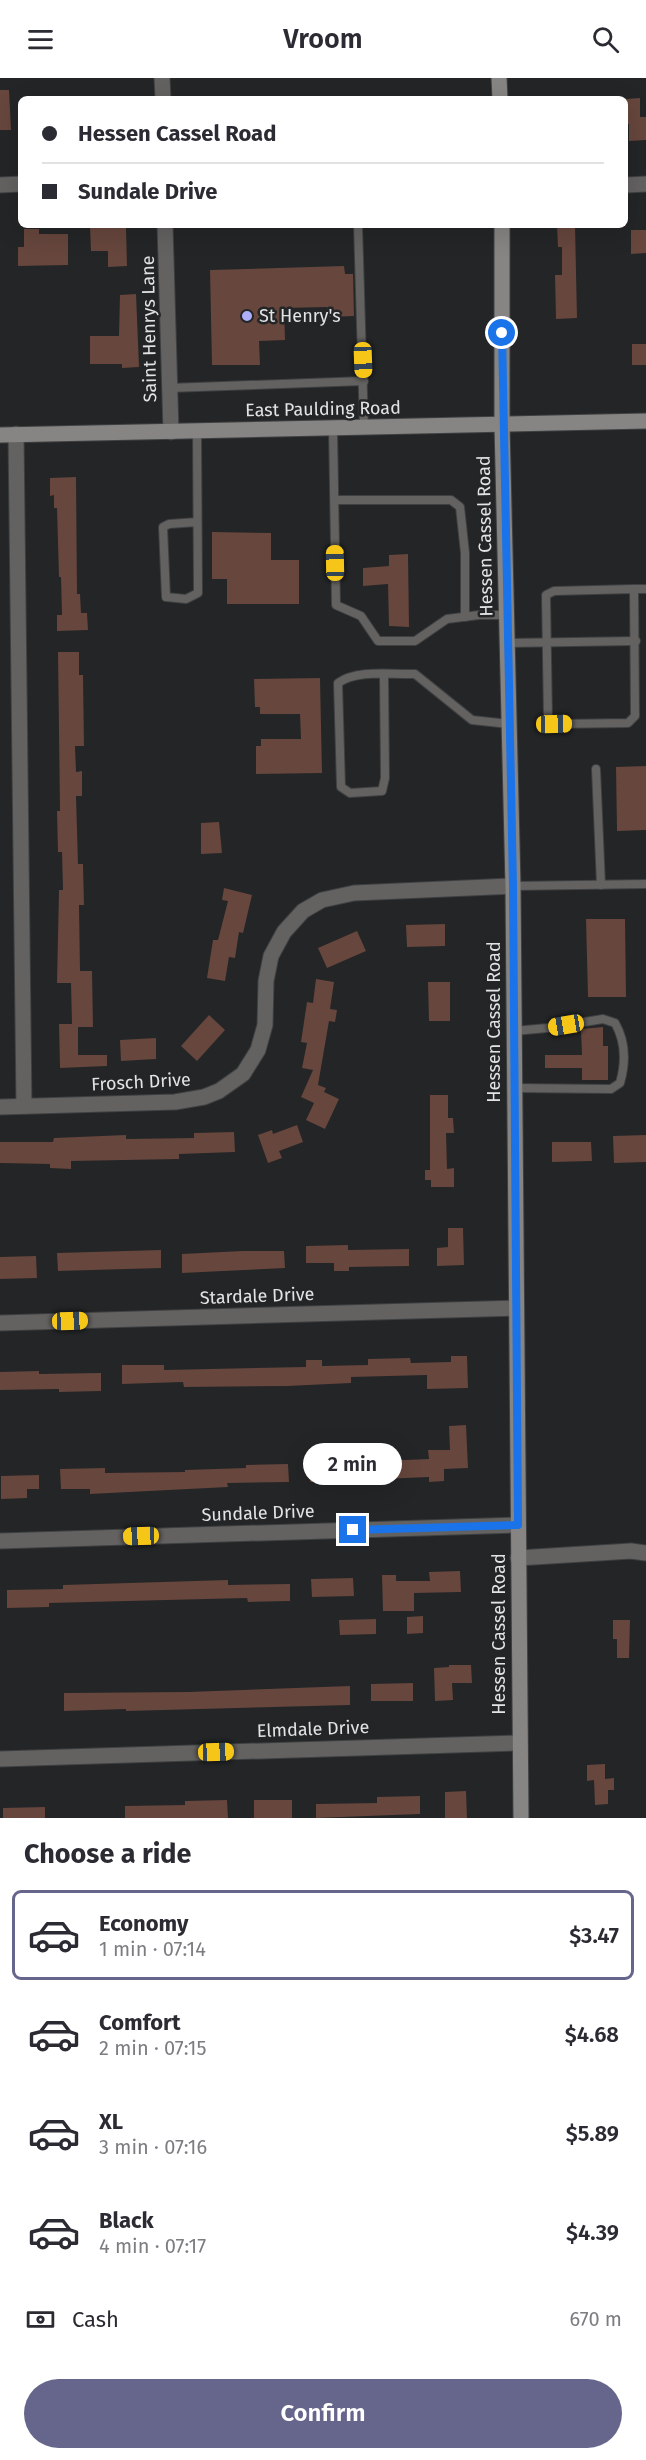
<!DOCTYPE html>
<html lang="en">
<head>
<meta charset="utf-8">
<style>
	:root { --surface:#fff; --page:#f2f2f3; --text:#2b2b33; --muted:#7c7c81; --line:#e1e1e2; --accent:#66668d }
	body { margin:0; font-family:"Fira Sans",sans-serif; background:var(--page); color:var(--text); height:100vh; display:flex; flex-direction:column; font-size:22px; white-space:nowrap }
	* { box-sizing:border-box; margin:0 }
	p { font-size:20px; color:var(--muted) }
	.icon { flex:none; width:33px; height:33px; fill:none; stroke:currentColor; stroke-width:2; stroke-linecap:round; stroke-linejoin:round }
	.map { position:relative; height:1740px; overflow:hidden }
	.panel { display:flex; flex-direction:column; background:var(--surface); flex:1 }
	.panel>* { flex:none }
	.top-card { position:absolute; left:18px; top:18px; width:610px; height:132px; border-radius:9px; box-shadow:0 6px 24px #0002; display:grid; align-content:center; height:132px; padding:0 24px; background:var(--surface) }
	.end { position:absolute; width:27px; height:27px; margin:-14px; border:8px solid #1a73e8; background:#fff; box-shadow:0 0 0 3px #fff }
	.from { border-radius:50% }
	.bubble { position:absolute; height:42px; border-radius:21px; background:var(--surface); box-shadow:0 6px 24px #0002; font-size:20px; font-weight:600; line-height:42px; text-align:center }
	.car { position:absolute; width:18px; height:36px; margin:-18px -9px; border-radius:8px; box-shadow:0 0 4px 2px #0007; background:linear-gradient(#f5c518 24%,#345 0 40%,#f5c518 0 76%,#345 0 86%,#f5c518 0) }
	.top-card b { display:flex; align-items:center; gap:21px; height:57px; font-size:22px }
	.top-card b+b { border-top:2px solid var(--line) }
	.top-card i { width:15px; height:15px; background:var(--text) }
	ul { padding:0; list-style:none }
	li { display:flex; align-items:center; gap:18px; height:90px; margin:0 12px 9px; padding:0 12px; border:3px solid transparent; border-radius:9px }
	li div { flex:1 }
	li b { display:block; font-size:22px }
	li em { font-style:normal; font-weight:600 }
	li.on { border-color:var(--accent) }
	li>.icon { width:54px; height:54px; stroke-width:1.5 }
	h2 { padding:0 24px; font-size:27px; line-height:72px }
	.pay { display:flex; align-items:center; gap:15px; height:66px; padding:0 24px; font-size:22px }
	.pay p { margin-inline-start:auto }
	.primary-button { display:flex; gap:12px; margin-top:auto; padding:12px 24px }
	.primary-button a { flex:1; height:69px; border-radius:36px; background:var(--accent); color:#fff; font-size:24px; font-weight:600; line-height:69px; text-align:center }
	header { display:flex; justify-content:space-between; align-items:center; height:78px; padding:0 24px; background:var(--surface); font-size:27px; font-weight:600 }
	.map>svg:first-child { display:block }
</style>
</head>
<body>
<header><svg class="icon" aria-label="menu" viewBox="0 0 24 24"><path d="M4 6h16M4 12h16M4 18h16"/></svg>Vroom<svg class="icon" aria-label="search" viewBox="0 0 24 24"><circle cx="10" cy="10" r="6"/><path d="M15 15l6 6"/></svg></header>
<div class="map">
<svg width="646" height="1740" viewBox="0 0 646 1740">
	<rect width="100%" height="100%" fill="#232527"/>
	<g fill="#66463d">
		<polygon points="0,12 9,12 11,52 0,52"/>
		<polygon points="640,20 640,39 646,39 646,62 629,63 629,46 626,46 626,21"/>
		<polygon points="557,147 575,147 577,240 556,241 555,197 562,197 562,169 558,169"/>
		<polygon points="90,149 126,149 127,188 108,189 108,173 91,173"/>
		<polygon points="24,151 39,151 39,156 68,156 68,187 18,188 18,169 24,169"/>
		<polygon points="631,152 646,152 646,175 631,176"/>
		<polygon points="344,188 345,196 353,196 354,238 328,239 327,229 284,230 285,262 259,263 260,287 212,287 210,192"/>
		<polygon points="136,216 139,289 122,290 122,286 90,286 90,258 119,258 120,217"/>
		<rect x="632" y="266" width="14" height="21"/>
		<polygon points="76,399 77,516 80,516 81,535 87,535 88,552 57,553 57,537 62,537 61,499 59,499 57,430 54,430 54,417 50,418 50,400"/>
		<polygon points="212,454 271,455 271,482 299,482 299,526 227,526 227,501 212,501"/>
		<polygon points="408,476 409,549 389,548 388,506 363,508 363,490 389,488 389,477"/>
		<polygon points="58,574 79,574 79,597 83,597 84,668 75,668 76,694 82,693 82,718 76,718 78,786 83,786 84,827 79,827 80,893 92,893 93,949 78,949 78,977 107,977 107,988 60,990 59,946 72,946 71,905 57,905 59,812 63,812 62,774 58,774 57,733 60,733"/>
		<polygon points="320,600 322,695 256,696 256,668 261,668 261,661 301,661 300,636 260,636 260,629 255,629 254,601"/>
		<polygon points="646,688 646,752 617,753 616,689"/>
		<polygon points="219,744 222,775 201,776 201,745"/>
		<polygon points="224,810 252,817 243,855 239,854 235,880 229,879 225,903 207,900 213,862 218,862 228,823 222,822"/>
		<polygon points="586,841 625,841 626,919 588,919"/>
		<polygon points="445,846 445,868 407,869 406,847"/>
		<polygon points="357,853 366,873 327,890 318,870"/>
		<polygon points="316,901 334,904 330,931 337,932 335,944 329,943 318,1007 326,1010 324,1014 339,1021 325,1051 306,1042 314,1025 301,1019 313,992 302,990 307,965 301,964 307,924 313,925"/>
		<polygon points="428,904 450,904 450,943 429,943"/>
		<polygon points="209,937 225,952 197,983 181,968"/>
		<polygon points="603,949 603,968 608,968 608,1002 582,1002 582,990 545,990 545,977 582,977 581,951"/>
		<polygon points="156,960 156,981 121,983 120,962"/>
		<polygon points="430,1017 448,1017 448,1040 453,1040 454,1055 446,1055 447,1091 454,1090 454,1109 431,1109 431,1102 425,1102 425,1092 430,1092"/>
		<polygon points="297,1047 303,1064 279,1073 282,1080 268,1085 258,1057 272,1052 273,1056"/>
		<polygon points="234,1054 235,1074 179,1076 179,1081 71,1083 71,1091 50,1090 50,1086 0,1085 0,1064 53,1064 54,1060 126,1057 126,1061 194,1060 194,1055"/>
		<polygon points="646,1057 646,1084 614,1085 613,1058"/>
		<polygon points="552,1064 591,1064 592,1083 552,1084"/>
		<polygon points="448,1150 463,1150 464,1187 437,1188 437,1170 448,1169"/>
		<polygon points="348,1167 348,1172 409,1171 409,1188 349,1189 349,1193 334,1193 334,1185 306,1185 306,1168"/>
		<polygon points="161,1172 161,1190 58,1193 57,1175"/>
		<polygon points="242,1173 284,1173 285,1190 182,1195 182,1176"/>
		<polygon points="36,1178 37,1200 0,1201 0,1179"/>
		<polygon points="451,1278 467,1278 468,1310 427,1311 427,1297 351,1299 351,1305 287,1308 184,1309 183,1304 122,1306 122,1287 164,1287 164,1292 306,1289 306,1282 322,1282 322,1288 368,1287 368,1281 410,1280 411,1285 451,1284"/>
		<polygon points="39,1293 39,1296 101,1295 101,1313 59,1314 59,1311 0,1312 0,1294"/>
		<polygon points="466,1347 468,1390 444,1391 444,1403 429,1404 429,1399 310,1404 310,1386 429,1381 428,1372 450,1372 449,1348"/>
		<polygon points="288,1386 289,1404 227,1405 228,1409 90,1416 90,1411 61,1411 60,1391 105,1390 105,1395 185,1394 185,1392 246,1390 246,1387"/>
		<polygon points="39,1397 39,1411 27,1411 27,1420 1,1421 1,1398"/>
		<polygon points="460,1493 461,1514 414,1515 414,1533 383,1533 382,1497 396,1497 396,1503 430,1503 429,1494"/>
		<polygon points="353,1500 354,1518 312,1519 311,1501"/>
		<polygon points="228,1502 228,1507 290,1506 290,1523 248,1524 247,1520 167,1522 49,1525 49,1529 7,1530 7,1512 63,1511 63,1507"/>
		<polygon points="423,1538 423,1555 407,1556 407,1539"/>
		<polygon points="376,1541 376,1556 340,1557 339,1542"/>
		<polygon points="613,1542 630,1542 629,1580 617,1580 617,1561 613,1561"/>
		<polygon points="449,1587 471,1587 472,1605 452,1605 453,1622 435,1623 434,1590 449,1589"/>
		<polygon points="413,1605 413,1623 371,1623 371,1606"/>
		<polygon points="350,1608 350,1627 126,1633 126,1631 64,1633 64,1615 188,1614"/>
		<polygon points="605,1686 605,1701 614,1700 614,1712 608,1712 608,1726 595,1727 594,1702 587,1703 587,1687"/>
		<polygon points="466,1713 467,1740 445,1740 445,1714"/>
		<polygon points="420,1718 420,1736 316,1740 316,1726 377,1725 377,1719"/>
		<polygon points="227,1722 228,1740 125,1740 125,1728 185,1727 185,1723"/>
		<rect x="254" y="1722" width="38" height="18"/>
		<polygon points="45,1729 45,1740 3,1740 3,1730"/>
	</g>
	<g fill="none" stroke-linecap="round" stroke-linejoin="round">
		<g stroke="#3e4042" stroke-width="10">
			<g id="lane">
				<polyline points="358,147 364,349"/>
				<polyline points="169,310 364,303"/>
				<polyline points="333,351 336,527 361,538 378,563 415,563 447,541 479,537 507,537"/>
				<polyline points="197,354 198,515 186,521 166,519 163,449 169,446 197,444"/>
				<polyline points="335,422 451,422 460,429 465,475 465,539"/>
				<polyline points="634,511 635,638 628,645 554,646 548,641 546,517 554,513 634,511 646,511"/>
				<polyline points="507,565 636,563"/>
				<path d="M384,597L385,700L382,713L350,715L341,709L338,605C358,591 391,597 415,596L472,642L509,646"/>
				<polyline points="596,691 601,807"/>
				<polyline points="513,808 646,806"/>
				<path d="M513,1010L611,1011L620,1005C626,984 626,964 615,945L603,941L547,950L514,953"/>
			</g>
		</g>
		<g stroke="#3e4042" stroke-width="17">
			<g id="street">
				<polyline points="162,0 163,21"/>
				<polyline points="0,107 21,106"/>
				<polyline points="626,107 646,106"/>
				<polyline points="165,147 171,354"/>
				<polyline points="16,356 24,1028"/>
				<polyline points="0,1029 175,1024 204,1019 219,1013 243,996 258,972 265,947 266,903 271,878 284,854 303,833 322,822 354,815 513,808"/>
				<polyline points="0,1245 515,1230"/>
				<polyline points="0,1463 518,1447"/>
				<polyline points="518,1480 631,1473 646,1475"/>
				<polyline points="0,1681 519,1665"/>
			</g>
		</g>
		<g stroke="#3e4042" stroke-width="17">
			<g id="secondary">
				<polyline points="499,0 500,21"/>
				<polyline points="502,147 502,347 513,808 521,1740"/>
				<polyline points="0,357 646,343"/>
			</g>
		</g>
		<use href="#lane" stroke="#646261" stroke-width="8"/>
		<use href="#street" stroke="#646261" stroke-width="15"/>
		<use href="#secondary" stroke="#878584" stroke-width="15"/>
	</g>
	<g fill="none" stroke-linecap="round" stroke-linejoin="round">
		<polyline stroke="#1a73e8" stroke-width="8" points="353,1452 518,1447 513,808 502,255"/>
	</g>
	<circle fill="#afaefa" stroke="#232527" stroke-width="2" cx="247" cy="238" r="6"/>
	<g text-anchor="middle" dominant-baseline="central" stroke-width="5" stroke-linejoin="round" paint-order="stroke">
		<g font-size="18" fill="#e2e3e5" stroke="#232527" text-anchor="start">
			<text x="259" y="238">St Henry's</text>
		</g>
		<g font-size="18" fill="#e2e3e5" stroke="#232527">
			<text transform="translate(149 251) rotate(-91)">Saint Henrys Lane</text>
			<text transform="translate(323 331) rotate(-1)">East Paulding Road</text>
			<text transform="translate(485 458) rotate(-91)">Hessen Cassel Road</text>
			<text transform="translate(494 944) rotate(-90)">Hessen Cassel Road</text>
			<text transform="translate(141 1004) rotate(-3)">Frosch Drive</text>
			<text transform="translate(257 1218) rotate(-2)">Stardale Drive</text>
			<text transform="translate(258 1435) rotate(-2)">Sundale Drive</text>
			<text transform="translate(499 1556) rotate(-90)">Hessen Cassel Road</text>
			<text transform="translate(313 1651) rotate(-2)">Elmdale Drive</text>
		</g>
	</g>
</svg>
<i class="end from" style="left:502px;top:255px"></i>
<i class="end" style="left:353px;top:1452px"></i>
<div class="bubble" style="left:303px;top:1365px;width:99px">2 min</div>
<i class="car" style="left:363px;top:282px;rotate:178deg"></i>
<i class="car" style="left:335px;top:485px;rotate:359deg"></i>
<i class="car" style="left:554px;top:646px;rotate:89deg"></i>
<i class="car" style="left:566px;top:947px;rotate:260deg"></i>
<i class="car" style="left:70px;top:1243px;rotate:88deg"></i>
<i class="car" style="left:141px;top:1458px;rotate:268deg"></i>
<i class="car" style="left:216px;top:1674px;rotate:88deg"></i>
<div class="top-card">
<b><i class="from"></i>Hessen Cassel Road</b>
<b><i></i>Sundale Drive</b>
</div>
</div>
<section class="panel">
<h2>Choose a ride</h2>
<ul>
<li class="on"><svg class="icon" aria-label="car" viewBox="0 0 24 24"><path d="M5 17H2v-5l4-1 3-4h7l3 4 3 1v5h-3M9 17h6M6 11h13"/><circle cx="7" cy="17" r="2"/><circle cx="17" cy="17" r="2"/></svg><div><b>Economy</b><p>1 min · 07:14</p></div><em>$3.47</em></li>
<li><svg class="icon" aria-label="car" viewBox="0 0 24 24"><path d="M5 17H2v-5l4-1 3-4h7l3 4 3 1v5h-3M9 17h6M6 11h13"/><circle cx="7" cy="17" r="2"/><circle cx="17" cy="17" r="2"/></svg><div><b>Comfort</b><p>2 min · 07:15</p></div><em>$4.68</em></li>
<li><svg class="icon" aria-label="car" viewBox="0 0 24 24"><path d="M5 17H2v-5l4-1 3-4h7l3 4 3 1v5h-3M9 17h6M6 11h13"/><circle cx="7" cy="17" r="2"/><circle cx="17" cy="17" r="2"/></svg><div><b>XL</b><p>3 min · 07:16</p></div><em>$5.89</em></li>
<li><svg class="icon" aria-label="car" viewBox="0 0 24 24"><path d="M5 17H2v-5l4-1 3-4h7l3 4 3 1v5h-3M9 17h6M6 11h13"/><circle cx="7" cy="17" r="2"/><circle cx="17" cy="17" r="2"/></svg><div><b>Black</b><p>4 min · 07:17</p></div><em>$4.39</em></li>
</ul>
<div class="pay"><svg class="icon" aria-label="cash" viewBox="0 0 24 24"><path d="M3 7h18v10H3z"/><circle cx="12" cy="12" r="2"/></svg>Cash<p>670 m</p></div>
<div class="primary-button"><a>Confirm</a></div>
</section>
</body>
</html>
